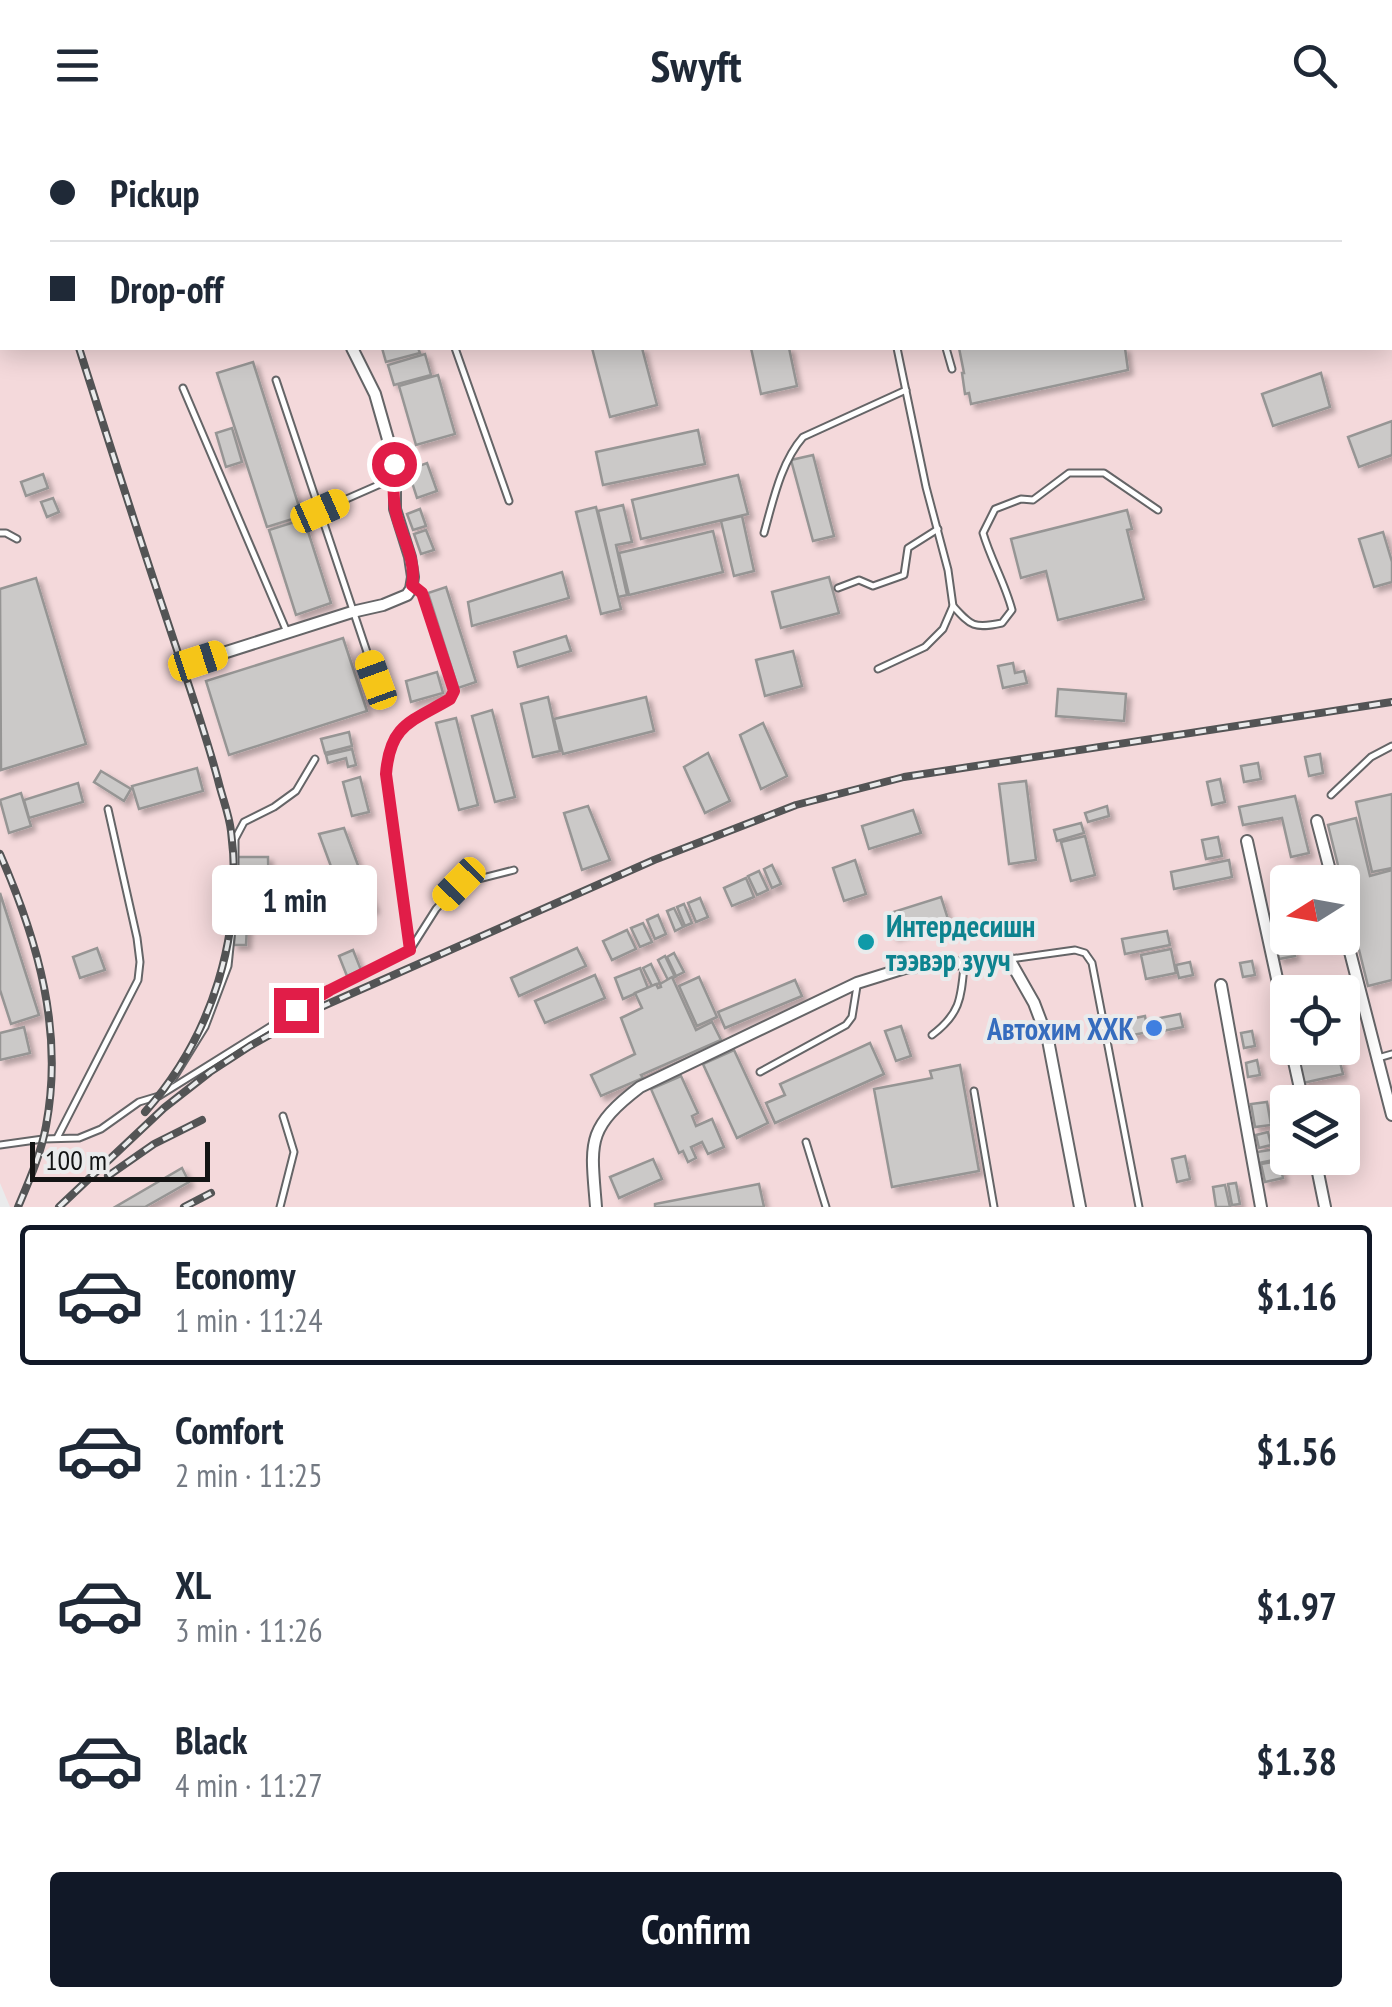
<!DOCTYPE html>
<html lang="en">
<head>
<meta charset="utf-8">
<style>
	:root { --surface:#fff; --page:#f2f2f3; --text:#1f2937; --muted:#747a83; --line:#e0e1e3; --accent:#111827 }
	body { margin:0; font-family:"PT Sans Narrow",sans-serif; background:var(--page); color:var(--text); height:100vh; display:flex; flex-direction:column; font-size:38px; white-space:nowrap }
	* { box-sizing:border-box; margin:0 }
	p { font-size:32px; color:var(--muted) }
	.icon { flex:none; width:55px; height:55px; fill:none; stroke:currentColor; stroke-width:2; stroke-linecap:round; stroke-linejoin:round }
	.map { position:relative; height:1077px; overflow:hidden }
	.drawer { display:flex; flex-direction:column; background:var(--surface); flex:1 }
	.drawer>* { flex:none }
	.top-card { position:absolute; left:0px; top:0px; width:1392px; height:220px; box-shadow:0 5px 25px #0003; display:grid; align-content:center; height:220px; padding:0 50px; background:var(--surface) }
	.needle { width:65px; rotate:259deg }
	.tools { position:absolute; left:1270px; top:735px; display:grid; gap:20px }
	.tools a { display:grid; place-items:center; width:90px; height:90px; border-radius:10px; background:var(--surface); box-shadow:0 5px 25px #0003; font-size:50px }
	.scale { position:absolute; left:30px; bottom:25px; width:180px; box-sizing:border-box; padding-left:10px; border:5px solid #131414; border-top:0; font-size:28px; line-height:35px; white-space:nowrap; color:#131414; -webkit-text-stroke:8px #eaebec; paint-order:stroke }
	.end { position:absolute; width:45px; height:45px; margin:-22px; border:12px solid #e11d48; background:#fff; box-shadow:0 0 0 5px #fff }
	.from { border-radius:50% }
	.bubble { position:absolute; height:70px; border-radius:10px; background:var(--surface); box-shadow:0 5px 25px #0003; font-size:32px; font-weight:700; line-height:70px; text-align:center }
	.car { position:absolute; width:30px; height:60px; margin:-30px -15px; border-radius:12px; box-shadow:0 0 8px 2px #0007; background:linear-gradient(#f5c518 24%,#345 0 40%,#f5c518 0 76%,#345 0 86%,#f5c518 0) }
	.top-card b { display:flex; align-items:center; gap:35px; height:95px; font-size:38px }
	.top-card b+b { border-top:2px solid var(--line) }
	.top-card i { width:25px; height:25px; background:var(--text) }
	ul { padding:18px 0 0; list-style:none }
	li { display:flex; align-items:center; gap:30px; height:140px; margin:0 20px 15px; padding:0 30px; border:5px solid transparent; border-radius:10px }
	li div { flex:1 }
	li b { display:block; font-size:38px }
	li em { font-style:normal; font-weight:700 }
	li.active { border-color:var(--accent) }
	li>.icon { width:90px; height:90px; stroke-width:1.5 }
	.cta { display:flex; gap:20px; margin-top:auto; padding:20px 50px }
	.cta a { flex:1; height:115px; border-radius:10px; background:var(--accent); color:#fff; font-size:40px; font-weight:700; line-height:115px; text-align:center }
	header { display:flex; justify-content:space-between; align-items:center; height:130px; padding:0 50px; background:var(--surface); font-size:45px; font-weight:700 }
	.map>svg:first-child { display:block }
</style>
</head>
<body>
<header><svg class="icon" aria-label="menu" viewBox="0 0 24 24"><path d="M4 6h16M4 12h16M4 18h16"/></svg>Swyft<svg class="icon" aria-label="search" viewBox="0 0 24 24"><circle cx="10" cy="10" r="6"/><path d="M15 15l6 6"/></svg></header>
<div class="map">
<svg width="1392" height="1077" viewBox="0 0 1392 1077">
	<defs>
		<filter id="shadow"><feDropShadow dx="4.5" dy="4.5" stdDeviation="2.5" flood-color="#0004"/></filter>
	</defs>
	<rect width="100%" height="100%" fill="#eaebec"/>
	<path fill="#f4d9db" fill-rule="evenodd" d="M0,0H1392V1077H10L0,1053ZM2,2H1390V218H2ZM1288,752H1342V808H1288ZM1288,862H1342V918H1288ZM1288,972H1342V1028H1288Z"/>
	<g fill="#cbc9c8" stroke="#969594" stroke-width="2.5" filter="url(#shadow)">
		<polygon points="382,218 418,218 420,223 386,232"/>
		<polygon points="592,218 642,218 657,275 610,287"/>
		<polygon points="751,218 789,218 797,256 761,264"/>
		<polygon points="959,218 1125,218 1128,240 971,274 969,263 965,264 962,243 964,243"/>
		<polygon points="425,224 431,245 394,255 388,235"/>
		<polygon points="253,232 302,386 267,397 217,243"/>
		<polygon points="1321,243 1330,277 1273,296 1262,264"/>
		<polygon points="438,245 455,304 416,315 399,256"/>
		<polygon points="1392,291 1392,325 1359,337 1348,307"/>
		<polygon points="232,298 242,332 226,337 216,303"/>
		<polygon points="698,300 705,334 603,355 596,322"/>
		<polygon points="813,325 834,406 813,411 791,330"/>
		<polygon points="427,333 437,361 417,368 408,340"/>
		<polygon points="43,344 48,358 26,366 21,352"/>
		<polygon points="738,345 748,384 641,409 632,370"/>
		<polygon points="53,368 59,382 47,387 41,372"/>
		<polygon points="623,375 632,412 616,415 627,465 618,467 598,381"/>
		<polygon points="596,377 621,479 601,484 576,382"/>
		<polygon points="420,379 426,396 413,400 407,384"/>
		<polygon points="1127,380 1132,399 1127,400 1144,469 1058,490 1046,441 1021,448 1011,409"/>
		<polygon points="742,386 754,441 734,446 721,391"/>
		<polygon points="304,389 331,473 296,485 269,400"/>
		<polygon points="426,400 434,420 421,424 414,404"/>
		<polygon points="713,401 723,442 629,465 619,423"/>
		<polygon points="1383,402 1392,432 1392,452 1374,457 1359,409"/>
		<polygon points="562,442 569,468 472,496 468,472"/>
		<polygon points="829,447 839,483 781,498 772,462"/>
		<polygon points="36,448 86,614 1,640 0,459"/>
		<polygon points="446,457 476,552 458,558 428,463"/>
		<polygon points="566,506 571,521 518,537 514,522"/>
		<polygon points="343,508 367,581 229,625 206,551"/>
		<polygon points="793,521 802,556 765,566 756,530"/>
		<polygon points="1013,533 1015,543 1024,541 1027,553 1003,558 998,536"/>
		<polygon points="437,542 443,563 411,572 406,551"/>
		<polygon points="1058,559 1126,564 1124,591 1056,586"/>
		<polygon points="548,567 560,621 533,627 521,574"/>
		<polygon points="646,567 654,601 563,624 554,589"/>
		<polygon points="492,580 515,667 495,672 472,586"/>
		<polygon points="456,588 478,675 459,680 436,593"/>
		<polygon points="763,593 787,646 761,659 740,605"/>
		<polygon points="349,602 352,616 325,623 321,609"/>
		<polygon points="352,619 356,635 348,637 346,628 328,633 326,625"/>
		<polygon points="708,623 730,671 705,683 684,637"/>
		<polygon points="1320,624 1323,643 1309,646 1305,627"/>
		<polygon points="1258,633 1261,649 1244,652 1241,636"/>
		<polygon points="197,638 203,661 139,679 132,656"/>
		<polygon points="101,641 131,659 124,671 94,652"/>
		<polygon points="360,647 369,682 352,686 343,652"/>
		<polygon points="1220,649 1225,672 1212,675 1207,652"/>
		<polygon points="1026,651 1036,730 1009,734 999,654"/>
		<polygon points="78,653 83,672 29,688 24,670"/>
		<polygon points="21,663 31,696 9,703 0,670"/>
		<polygon points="1392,664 1392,738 1372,742 1356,672"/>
		<polygon points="1295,666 1309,723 1291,727 1282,688 1243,695 1239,677"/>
		<polygon points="588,676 610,730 582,740 564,683"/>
		<polygon points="1107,676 1109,686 1088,692 1085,683"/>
		<polygon points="913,680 921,703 869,719 862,696"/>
		<polygon points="1356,688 1370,746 1392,740 1392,850 1368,856 1328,695"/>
		<polygon points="1081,693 1084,703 1057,711 1054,700"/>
		<polygon points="344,698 374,778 350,788 319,704"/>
		<polygon points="1085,706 1095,745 1071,751 1061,712"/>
		<polygon points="1218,707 1222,726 1206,729 1202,710"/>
		<polygon points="237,727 268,727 269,773 237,773"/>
		<polygon points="855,730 866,764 844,771 833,738"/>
		<polygon points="1229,730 1232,747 1174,759 1171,742"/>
		<polygon points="772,735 781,754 772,758 764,739"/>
		<polygon points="759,741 768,760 757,765 748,746"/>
		<polygon points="746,748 754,767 732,776 724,758"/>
		<polygon points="0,763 39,885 11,894 0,860"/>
		<polygon points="941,767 948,789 894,806 887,784"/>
		<polygon points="700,768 708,787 696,792 688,773"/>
		<polygon points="684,774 692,793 685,796 677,777"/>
		<polygon points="674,778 683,797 675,801 667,781"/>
		<polygon points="658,785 666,804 655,809 647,790"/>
		<polygon points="643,793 652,812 640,817 631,798"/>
		<polygon points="235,795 247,795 246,815 234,815"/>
		<polygon points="627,800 636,819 612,830 603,811"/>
		<polygon points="1167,801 1170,815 1125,824 1122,809"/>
		<polygon points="1288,804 1295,826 1279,829 1274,807"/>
		<polygon points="97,818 105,840 80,848 73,827"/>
		<polygon points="577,818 586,836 519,866 511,848"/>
		<polygon points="1171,819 1176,843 1146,849 1141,825"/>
		<polygon points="353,820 361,840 347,846 339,826"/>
		<polygon points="674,823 684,842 676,846 667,827"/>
		<polygon points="665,826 675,847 668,850 658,830"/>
		<polygon points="1252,831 1255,845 1243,847 1240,833"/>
		<polygon points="1190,832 1193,845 1179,848 1176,835"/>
		<polygon points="651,834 660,853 652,856 643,838"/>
		<polygon points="640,838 648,858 623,869 615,848"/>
		<polygon points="595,845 605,868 545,893 535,871"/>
		<polygon points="672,847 696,900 712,892 721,910 641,945 643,948 601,966 591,945 635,924 621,888 642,878 635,863 656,854 658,858 661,857 660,854"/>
		<polygon points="699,847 717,887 697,896 679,856"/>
		<polygon points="1317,848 1320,862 1288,862 1288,895 1280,856"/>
		<polygon points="795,850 802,866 725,898 718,882"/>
		<polygon points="1180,884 1183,897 1163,901 1160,888"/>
		<polygon points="1145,886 1148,902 1123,907 1120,891"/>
		<polygon points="901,896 911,926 896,931 885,901"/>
		<polygon points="24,897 30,923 0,930 0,903"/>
		<polygon points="1252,901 1255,916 1244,918 1241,903"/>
		<polygon points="870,913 884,944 775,993 766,973 785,965 780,954"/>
		<polygon points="1318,918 1319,927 1303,930 1301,920"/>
		<polygon points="734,920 768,993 737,1008 703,934"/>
		<polygon points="1338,924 1343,944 1303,953 1298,934"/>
		<polygon points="1257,930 1260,945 1248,947 1246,933"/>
		<polygon points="960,935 979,1041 892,1057 874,959 932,948 930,941"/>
		<polygon points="681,946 698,983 692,986 696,996 712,989 724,1017 708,1024 702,1012 691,1017 696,1028 688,1032 683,1021 679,1023 651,959"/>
		<polygon points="1267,972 1271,995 1255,997 1251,974"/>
		<polygon points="1268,1002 1271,1015 1259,1018 1256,1005"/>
		<polygon points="1276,1019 1278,1029 1259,1033 1257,1022"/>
		<polygon points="1185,1026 1190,1049 1177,1052 1172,1029"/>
		<polygon points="653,1029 662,1049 619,1068 610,1047"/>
		<polygon points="1279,1031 1283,1048 1265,1052 1261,1034"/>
		<polygon points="182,1038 189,1052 145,1077 115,1077"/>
		<polygon points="1236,1053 1240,1074 1232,1075 1228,1054"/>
		<polygon points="759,1054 764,1077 655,1077 655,1074"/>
		<polygon points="1225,1055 1230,1077 1216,1077 1213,1057"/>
	</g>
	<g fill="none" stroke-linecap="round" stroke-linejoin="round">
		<g stroke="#656567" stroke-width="9">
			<g id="lane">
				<polyline points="180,0 180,2"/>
				<polyline points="549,0 549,2"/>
				<polyline points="1357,0 1357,2"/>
				<polyline points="1390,83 1392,85"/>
				<polyline points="1390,124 1392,132"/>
				<polyline points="1390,199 1392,198"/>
				<polyline points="455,218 509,371"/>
				<polyline points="946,218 952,239"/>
				<polyline points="276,250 376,549"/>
				<polyline points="183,258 287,502"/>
				<polyline points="319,381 392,349"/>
				<polyline points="0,403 6,403 17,409"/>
				<path d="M764,403C773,371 781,332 803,307L906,260"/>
				<polyline points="838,458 859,450 873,456 904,445 908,418 938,399"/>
				<path d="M953,476C971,496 974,499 1002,493L1012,480C1005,453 991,430 983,403L995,379L1021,369L1033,370L1069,343H1104L1158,380"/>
				<polyline points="878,539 925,517 943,499 953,476 948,440 926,357 897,218"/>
				<polyline points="1331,665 1371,627 1392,616"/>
				<path d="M409,817L386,643C390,593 411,592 450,569L454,561L422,463L414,457"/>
				<polyline points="1010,829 1075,820 1085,823 1092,833 1139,1077"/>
				<path d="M932,905C960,884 961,869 964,836"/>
				<polyline points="1378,928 1392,924"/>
				<polyline points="760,942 846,895 852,887 857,856"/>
				<polyline points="166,960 205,897 228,836 235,769 235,709 244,692 274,677 296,661 315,629"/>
				<polyline points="974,961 994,1077"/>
				<polyline points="57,1008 138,850 140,832 137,808 108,679"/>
				<polyline points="806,1012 826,1077"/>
				<polyline points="0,1015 43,1009 79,1008 101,999 139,972 159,966 329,860 410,820 436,779 459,754 514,740"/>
				<polyline points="280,1077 294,1022 283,986"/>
			</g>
		</g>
		<g stroke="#656567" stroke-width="14">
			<g id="street">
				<polyline points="467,0 467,2"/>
				<polyline points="780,0 784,2"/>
				<polyline points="920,2 929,0"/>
				<polyline points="198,531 352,482 383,475 407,465 411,459 413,447 410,427 395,379 395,334 375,264 352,218"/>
				<polyline points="1317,691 1333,752"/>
				<polyline points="1247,711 1288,899"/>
				<polyline points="1342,791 1392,985"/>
				<polyline points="1221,855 1261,1077"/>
				<polyline points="1291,918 1303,972"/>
				<polyline points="1315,1028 1325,1077"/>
				<path d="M596,1077C591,1013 585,999 640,957L857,853L905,838L1009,829L1034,873L1048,910L1080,1077"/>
			</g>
		</g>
		<use href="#lane" stroke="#fff" stroke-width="5"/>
		<use href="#street" stroke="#fff" stroke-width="10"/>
		<g stroke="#535455" stroke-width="8">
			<g id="rail">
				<polyline points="8,0 9,2"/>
				<path d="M79,218C107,306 135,395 165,484C183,539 203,594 218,650C222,667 229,684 231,701C244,802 213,906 145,982"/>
				<path d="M0,724C38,811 64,901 46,996C41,1024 29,1051 18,1077"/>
				<polyline points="108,1046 154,1014 202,990"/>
				<polyline points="59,1077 164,978 210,942 250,916 312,881 654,730 796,675 904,647 1392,572"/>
				<polyline points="184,1077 211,1063"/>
			</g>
		</g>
		<use href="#rail" stroke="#eaebec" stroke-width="4" stroke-dasharray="11" stroke-linecap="butt"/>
	</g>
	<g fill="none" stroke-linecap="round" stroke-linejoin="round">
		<path stroke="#e11d48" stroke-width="12" d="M296,880L330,860L410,820L386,644C390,594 411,592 450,569L454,561L422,463L412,455C417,430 401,406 396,383C392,368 394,350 394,334"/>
	</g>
	<circle fill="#0f9aa8" stroke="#eaebec" stroke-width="4" cx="866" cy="812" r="10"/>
	<circle fill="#3f7fe0" stroke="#eaebec" stroke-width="4" cx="1154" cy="898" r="10"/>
	<g text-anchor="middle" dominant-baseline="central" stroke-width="8" stroke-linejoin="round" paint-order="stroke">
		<g font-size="30" font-weight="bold" fill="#0d838f" stroke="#eaebec" text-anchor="start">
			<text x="886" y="795">Интердесишн<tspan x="886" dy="34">тээвэр зууч</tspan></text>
		</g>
		<g font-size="30" font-weight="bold" fill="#366cbe" stroke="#eaebec" text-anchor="end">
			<text x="1134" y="898">Автохим ХХК</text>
		</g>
	</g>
</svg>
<div class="tools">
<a><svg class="needle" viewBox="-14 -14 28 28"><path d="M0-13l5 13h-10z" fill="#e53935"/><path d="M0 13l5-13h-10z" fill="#747a83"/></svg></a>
<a><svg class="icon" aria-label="locate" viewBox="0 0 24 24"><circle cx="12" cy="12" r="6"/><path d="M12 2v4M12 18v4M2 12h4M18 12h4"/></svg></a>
<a><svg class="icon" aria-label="layers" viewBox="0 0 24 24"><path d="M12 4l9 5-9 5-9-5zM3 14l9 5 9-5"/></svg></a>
</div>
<div class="scale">100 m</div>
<i class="end from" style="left:394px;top:334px"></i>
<i class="end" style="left:296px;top:880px"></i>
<div class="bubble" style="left:212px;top:735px;width:165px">1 min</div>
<i class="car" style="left:320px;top:381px;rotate:66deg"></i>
<i class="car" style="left:198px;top:531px;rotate:72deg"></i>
<i class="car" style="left:376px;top:550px;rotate:340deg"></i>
<i class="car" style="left:459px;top:754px;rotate:224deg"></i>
<div class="top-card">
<b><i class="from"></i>Pickup</b>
<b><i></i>Drop-off</b>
</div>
</div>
<section class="drawer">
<ul>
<li class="active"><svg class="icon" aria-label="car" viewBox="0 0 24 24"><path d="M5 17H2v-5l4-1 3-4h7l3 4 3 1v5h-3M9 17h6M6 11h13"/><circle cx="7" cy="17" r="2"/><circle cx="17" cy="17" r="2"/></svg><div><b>Economy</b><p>1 min · 11:24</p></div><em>$1.16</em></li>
<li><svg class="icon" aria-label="car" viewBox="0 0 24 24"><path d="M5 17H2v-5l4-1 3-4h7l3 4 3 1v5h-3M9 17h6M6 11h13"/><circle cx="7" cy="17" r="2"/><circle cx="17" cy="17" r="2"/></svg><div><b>Comfort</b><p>2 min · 11:25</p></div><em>$1.56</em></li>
<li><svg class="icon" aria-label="car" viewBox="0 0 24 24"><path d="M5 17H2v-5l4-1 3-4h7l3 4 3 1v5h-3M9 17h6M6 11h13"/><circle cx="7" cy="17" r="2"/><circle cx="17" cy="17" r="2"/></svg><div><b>XL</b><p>3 min · 11:26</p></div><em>$1.97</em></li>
<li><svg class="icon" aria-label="car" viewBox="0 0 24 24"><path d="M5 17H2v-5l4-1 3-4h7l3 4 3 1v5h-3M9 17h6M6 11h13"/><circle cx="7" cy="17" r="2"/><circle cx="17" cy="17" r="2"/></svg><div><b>Black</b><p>4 min · 11:27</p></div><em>$1.38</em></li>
</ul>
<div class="cta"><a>Confirm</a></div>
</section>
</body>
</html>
